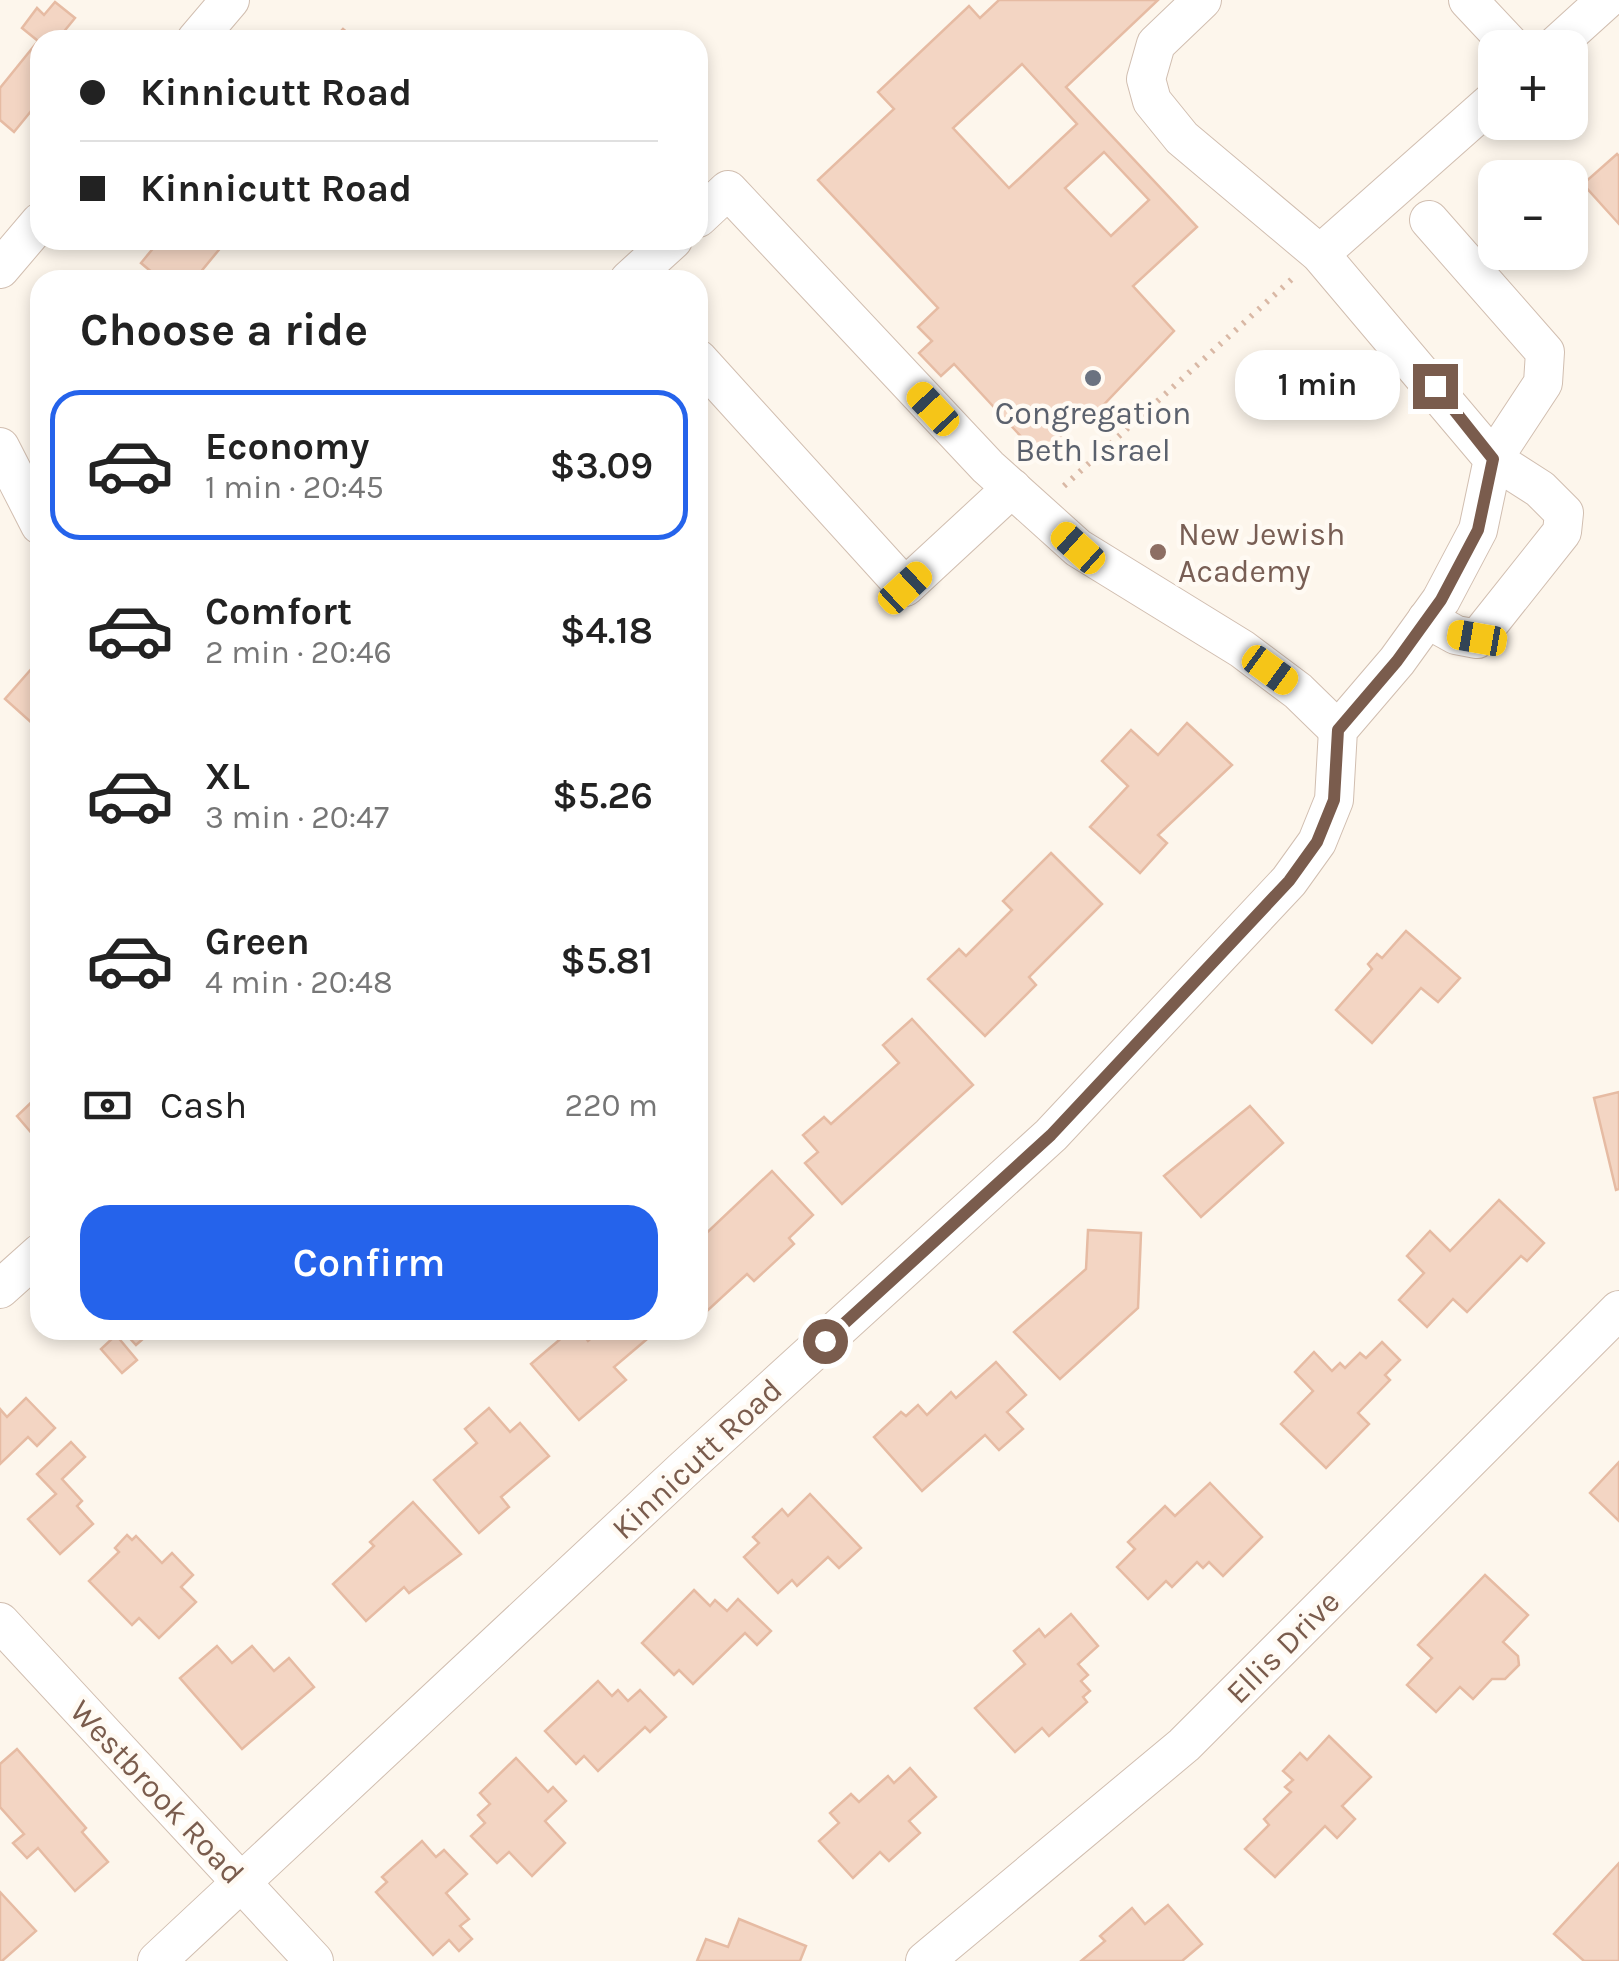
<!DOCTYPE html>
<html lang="en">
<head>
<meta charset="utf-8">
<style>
	:root { --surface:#fff; --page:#f6f6f6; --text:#222; --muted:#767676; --line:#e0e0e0; --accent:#2563eb }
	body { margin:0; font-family:Karla,sans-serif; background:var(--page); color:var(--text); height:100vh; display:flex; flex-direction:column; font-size:38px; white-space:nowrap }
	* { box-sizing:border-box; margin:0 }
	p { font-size:32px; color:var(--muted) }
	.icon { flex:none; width:55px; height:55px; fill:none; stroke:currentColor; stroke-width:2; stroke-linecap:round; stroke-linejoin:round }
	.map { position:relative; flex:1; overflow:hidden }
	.side { position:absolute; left:30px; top:270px; width:678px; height:1070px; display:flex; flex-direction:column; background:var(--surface); border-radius:30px; box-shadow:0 5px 15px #0003 }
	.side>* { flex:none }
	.guide { position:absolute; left:30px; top:30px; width:678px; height:220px; border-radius:30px; box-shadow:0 5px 15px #0003; display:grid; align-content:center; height:220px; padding:0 50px; background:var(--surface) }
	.controls { position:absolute; left:1478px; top:30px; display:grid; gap:20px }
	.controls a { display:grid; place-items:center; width:110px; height:110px; border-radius:20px; background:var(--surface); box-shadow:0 5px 15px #0003; font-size:50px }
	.end { position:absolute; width:45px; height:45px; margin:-22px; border:12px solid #7a5c4d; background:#fff; box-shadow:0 0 0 5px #fff }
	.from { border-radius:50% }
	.bubble { position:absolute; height:70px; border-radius:30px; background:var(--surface); box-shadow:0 5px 15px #0003; font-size:32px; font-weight:600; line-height:70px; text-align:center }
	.car { position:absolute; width:30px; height:60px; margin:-30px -15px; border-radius:12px; box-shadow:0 0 8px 2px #0007; background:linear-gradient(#f5c518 24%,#345 0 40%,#f5c518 0 76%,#345 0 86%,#f5c518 0) }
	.guide b { display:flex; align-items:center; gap:35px; height:95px; font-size:38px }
	.guide b+b { border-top:2px solid var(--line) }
	.guide i { width:25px; height:25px; background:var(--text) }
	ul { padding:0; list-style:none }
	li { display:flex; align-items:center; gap:30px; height:150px; margin:0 20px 15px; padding:0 30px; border:5px solid transparent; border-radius:30px }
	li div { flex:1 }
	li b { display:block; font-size:38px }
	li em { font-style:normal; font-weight:600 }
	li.current { border-color:var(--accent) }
	li>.icon { width:90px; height:90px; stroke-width:1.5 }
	h2 { padding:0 50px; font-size:45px; line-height:120px }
	.pay { display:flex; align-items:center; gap:25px; height:110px; padding:0 50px; font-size:38px }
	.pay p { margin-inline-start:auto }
	.cta { display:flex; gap:20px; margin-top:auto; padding:20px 50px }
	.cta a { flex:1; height:115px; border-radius:30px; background:var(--accent); color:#fff; font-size:40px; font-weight:600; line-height:115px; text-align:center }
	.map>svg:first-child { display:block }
</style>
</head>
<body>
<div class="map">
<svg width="1619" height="1961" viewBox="0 0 1619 1961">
	<rect width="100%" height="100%" fill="#fdf6ec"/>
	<g fill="#f3d5c3" stroke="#e6bba3" stroke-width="2.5" fill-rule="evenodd">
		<path d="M999,0H1158L1066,87L1197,227L1133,286L1174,331L1090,419L1085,413L1039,456L954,364L941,376L919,353L932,341L918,327L938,308L818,180L894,109L878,92L969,6L980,18ZM1022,64L1077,124L1009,188L953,128ZM1104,152L1149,200L1111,236L1065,188Z"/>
		<polygon points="55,2 75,18 57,40 40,40 40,100 14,132 0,120 0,88 38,41 22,28 37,8 44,15"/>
		<polygon points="343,29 355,39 360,34 368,40 333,40"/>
		<polygon points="1617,154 1619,156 1619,224 1583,184"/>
		<polygon points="160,240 227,240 194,280 161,280 141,263"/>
		<polygon points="40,659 40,721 33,724 5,699"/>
		<polygon points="1187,723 1232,765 1158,835 1167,843 1140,873 1090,827 1128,786 1102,761 1131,730 1158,755"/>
		<polygon points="1051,853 1102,904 1029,977 1036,985 985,1036 928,979 959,949 966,956 1012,910 1003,901"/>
		<polygon points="1406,931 1460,978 1438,1002 1421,988 1372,1043 1336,1010 1372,969 1368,964 1377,954 1382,958"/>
		<polygon points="912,1019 973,1085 842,1204 805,1163 818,1152 803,1135 824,1117 831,1124 899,1063 883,1045"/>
		<polygon points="1619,1092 1619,1189 1616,1190 1594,1098"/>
		<polygon points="40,1094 40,1130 34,1136 17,1116"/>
		<polygon points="1250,1106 1283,1143 1201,1217 1164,1176"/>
		<polygon points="772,1171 813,1215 789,1238 794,1244 754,1281 747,1274 707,1311 698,1301 698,1241"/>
		<polygon points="1499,1200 1544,1243 1527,1261 1521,1256 1467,1312 1453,1299 1427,1327 1399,1300 1424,1273 1407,1256 1430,1231 1450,1251"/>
		<polygon points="1088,1230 1141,1233 1138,1308 1060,1379 1014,1332 1086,1269"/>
		<polygon points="122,1330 153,1330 136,1345"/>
		<polygon points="571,1330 580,1330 588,1341 601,1330 639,1330 647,1339 614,1367 626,1380 579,1420 531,1364"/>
		<polygon points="116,1335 137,1360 122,1373 101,1349"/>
		<polygon points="1382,1342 1400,1360 1385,1375 1390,1380 1358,1413 1369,1424 1326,1468 1281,1424 1313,1391 1295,1372 1314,1352 1332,1371 1340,1363 1345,1368 1360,1353 1366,1358"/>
		<polygon points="996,1362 1026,1395 1007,1412 1023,1429 999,1450 985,1435 922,1491 874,1437 901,1412 906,1416 918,1405 927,1415 951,1392 956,1398"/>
		<polygon points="26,1398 55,1428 37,1446 28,1437 0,1464 0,1409 7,1417"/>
		<polygon points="489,1408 510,1432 520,1423 549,1456 501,1497 509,1507 479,1533 434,1480 477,1443 465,1429"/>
		<polygon points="71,1442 85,1457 62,1479 82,1501 77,1506 93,1524 60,1554 28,1519 56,1494 37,1474"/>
		<polygon points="1619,1462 1619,1521 1590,1493"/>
		<polygon points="1210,1483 1262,1537 1223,1576 1209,1562 1203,1568 1197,1562 1172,1587 1166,1581 1148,1599 1117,1567 1135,1549 1128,1542 1165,1506 1175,1516"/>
		<polygon points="810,1494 861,1548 839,1568 828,1557 797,1586 792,1580 778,1593 744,1557 759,1543 753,1537 782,1509 788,1516"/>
		<polygon points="413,1502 461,1554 409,1593 404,1587 366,1621 333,1584 374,1546 370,1542"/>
		<polygon points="127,1535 132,1540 136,1536 162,1563 172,1553 193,1575 181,1587 196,1602 159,1638 139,1618 132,1625 89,1581 119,1552 115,1548"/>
		<polygon points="1485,1575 1528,1615 1503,1642 1518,1656 1519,1665 1505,1679 1492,1679 1473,1699 1460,1687 1436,1712 1407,1685 1432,1658 1418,1645"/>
		<polygon points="694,1590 710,1606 715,1600 727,1611 738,1599 771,1631 757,1645 745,1633 693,1684 679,1670 674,1675 642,1643"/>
		<polygon points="1071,1614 1098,1646 1078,1664 1088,1675 1081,1681 1090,1691 1083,1697 1087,1702 1049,1736 1042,1728 1015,1752 975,1708 1025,1664 1014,1651 1039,1629 1045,1637"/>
		<polygon points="217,1646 232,1663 252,1646 274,1671 289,1658 314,1687 242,1749 180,1678"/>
		<polygon points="598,1681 612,1696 618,1690 628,1701 640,1690 666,1717 650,1732 645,1727 598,1771 584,1756 576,1764 545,1731"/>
		<polygon points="1329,1736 1371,1777 1342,1806 1355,1819 1337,1838 1325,1826 1275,1877 1245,1849 1269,1825 1264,1819 1291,1792 1285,1787 1293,1780 1283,1771 1300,1753 1307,1760"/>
		<polygon points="17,1749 86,1828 82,1832 108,1862 75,1891 38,1848 27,1858 13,1843 24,1834 0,1807 0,1764"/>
		<polygon points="516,1758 548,1792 553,1787 566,1801 545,1821 565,1843 532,1876 509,1852 497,1863 471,1836 485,1823 478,1815 490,1804 480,1793"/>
		<polygon points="910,1768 936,1797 909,1821 920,1833 889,1861 880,1852 853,1878 819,1841 839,1823 830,1813 851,1794 859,1802 888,1776 894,1783"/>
		<polygon points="422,1841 436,1857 444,1850 467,1874 446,1893 469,1919 460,1926 472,1939 459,1951 449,1940 433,1955 376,1892 387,1882 382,1877"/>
		<polygon points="1619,1863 1619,1961 1584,1961 1554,1934"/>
		<polygon points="0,1892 36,1931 2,1961 0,1961"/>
		<polygon points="1168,1905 1202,1944 1182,1961 1081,1961 1105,1941 1100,1936 1132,1908 1145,1924"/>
		<polygon points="739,1919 806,1946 800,1961 697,1961 706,1939 728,1947"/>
	</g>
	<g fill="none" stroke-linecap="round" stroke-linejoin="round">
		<g stroke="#d1beb0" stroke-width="40">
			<g id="minor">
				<polyline points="1468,0 1513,48"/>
				<polyline points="196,40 230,0"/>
				<polyline points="1553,48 1606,0"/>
				<polyline points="698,218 728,190 988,467 1078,548 1242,649 1298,691 1338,730"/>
				<polyline points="1320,254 1495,99"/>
				<polyline points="0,269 40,222"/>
				<polyline points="629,280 673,240"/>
				<polyline points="698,359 905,587 1012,488"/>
				<polyline points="0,447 40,525"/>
				<polyline points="1427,619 1456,635 1477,639 1562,532 1564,513 1540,489 1493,459 1543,383 1545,352 1429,220"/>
				<polyline points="0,1289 40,1253"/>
				<polyline points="0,1622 314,1961"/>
				<polyline points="157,1961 684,1469 1051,1135 1289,881 1317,842 1334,800 1338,730 1397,661 1441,600 1478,530 1493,459 1320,254 1182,138 1152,101 1146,79 1156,44 1202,0"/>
				<polyline points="925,1961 1184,1745 1619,1310"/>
			</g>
		</g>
		<polyline stroke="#d9b8a5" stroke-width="6" stroke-dasharray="2.5 8" stroke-linecap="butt" points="1064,486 1292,279"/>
		<use href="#minor" stroke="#fff" stroke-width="38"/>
	</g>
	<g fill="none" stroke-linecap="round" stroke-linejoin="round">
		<polyline stroke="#7a5c4d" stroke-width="12" points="825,1341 1051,1135 1289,881 1317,842 1334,800 1338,730 1397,661 1441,600 1478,530 1493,459 1435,386"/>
	</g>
	<circle fill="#6b7280" stroke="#fffaf3" stroke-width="4" cx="1093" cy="378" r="10"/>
	<circle fill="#8d6e63" stroke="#fffaf3" stroke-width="4" cx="1158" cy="552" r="10"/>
	<g text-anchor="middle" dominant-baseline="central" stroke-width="9" stroke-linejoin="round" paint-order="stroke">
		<g font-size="32" fill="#5b616d" stroke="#fffaf3">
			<text x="1093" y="413">Congregation<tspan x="1093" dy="37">Beth Israel</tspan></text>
		</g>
		<g font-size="32" fill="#785e54" stroke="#fffaf3" text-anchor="start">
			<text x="1178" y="534">New Jewish<tspan x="1178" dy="37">Academy</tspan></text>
		</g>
		<g font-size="32" fill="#7a5c4d" stroke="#fffaf3">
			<text transform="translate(697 1459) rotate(-43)">Kinnicutt Road</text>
			<text transform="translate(1283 1647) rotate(-45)">Ellis Drive</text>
			<text transform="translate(157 1792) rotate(47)">Westbrook Road</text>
		</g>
	</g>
</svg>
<div class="controls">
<a>+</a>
<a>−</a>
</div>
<i class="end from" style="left:825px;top:1341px"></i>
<i class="end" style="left:1435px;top:386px"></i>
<div class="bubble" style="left:1235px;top:350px;width:165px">1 min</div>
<i class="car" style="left:933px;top:409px;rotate:317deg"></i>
<i class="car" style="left:1078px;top:548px;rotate:312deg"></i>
<i class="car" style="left:905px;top:588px;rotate:47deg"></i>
<i class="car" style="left:1477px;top:638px;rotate:280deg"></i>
<i class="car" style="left:1270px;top:670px;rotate:126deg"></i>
<div class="guide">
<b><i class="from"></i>Kinnicutt Road</b>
<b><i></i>Kinnicutt Road</b>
</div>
<section class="side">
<h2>Choose a ride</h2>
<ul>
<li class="current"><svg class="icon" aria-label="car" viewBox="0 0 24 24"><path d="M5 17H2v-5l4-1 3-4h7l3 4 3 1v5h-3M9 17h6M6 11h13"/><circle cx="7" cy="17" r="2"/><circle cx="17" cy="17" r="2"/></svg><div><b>Economy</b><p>1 min · 20:45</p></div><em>$3.09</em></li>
<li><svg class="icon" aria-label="car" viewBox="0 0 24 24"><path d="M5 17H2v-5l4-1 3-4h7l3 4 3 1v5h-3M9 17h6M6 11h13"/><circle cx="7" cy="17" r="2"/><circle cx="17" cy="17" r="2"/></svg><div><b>Comfort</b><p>2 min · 20:46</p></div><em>$4.18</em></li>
<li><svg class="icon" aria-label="car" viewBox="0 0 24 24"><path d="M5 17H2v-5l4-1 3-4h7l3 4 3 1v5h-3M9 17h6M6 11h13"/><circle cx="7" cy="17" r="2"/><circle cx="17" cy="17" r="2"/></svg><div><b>XL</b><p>3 min · 20:47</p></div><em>$5.26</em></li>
<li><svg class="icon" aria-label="car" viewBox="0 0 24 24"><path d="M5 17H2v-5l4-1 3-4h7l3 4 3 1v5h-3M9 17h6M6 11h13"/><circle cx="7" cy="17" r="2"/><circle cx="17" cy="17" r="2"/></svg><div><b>Green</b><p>4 min · 20:48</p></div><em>$5.81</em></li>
</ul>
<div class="pay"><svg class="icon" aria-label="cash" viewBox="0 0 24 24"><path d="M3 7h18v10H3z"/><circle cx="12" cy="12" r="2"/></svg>Cash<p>220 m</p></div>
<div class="cta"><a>Confirm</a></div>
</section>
</div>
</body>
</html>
